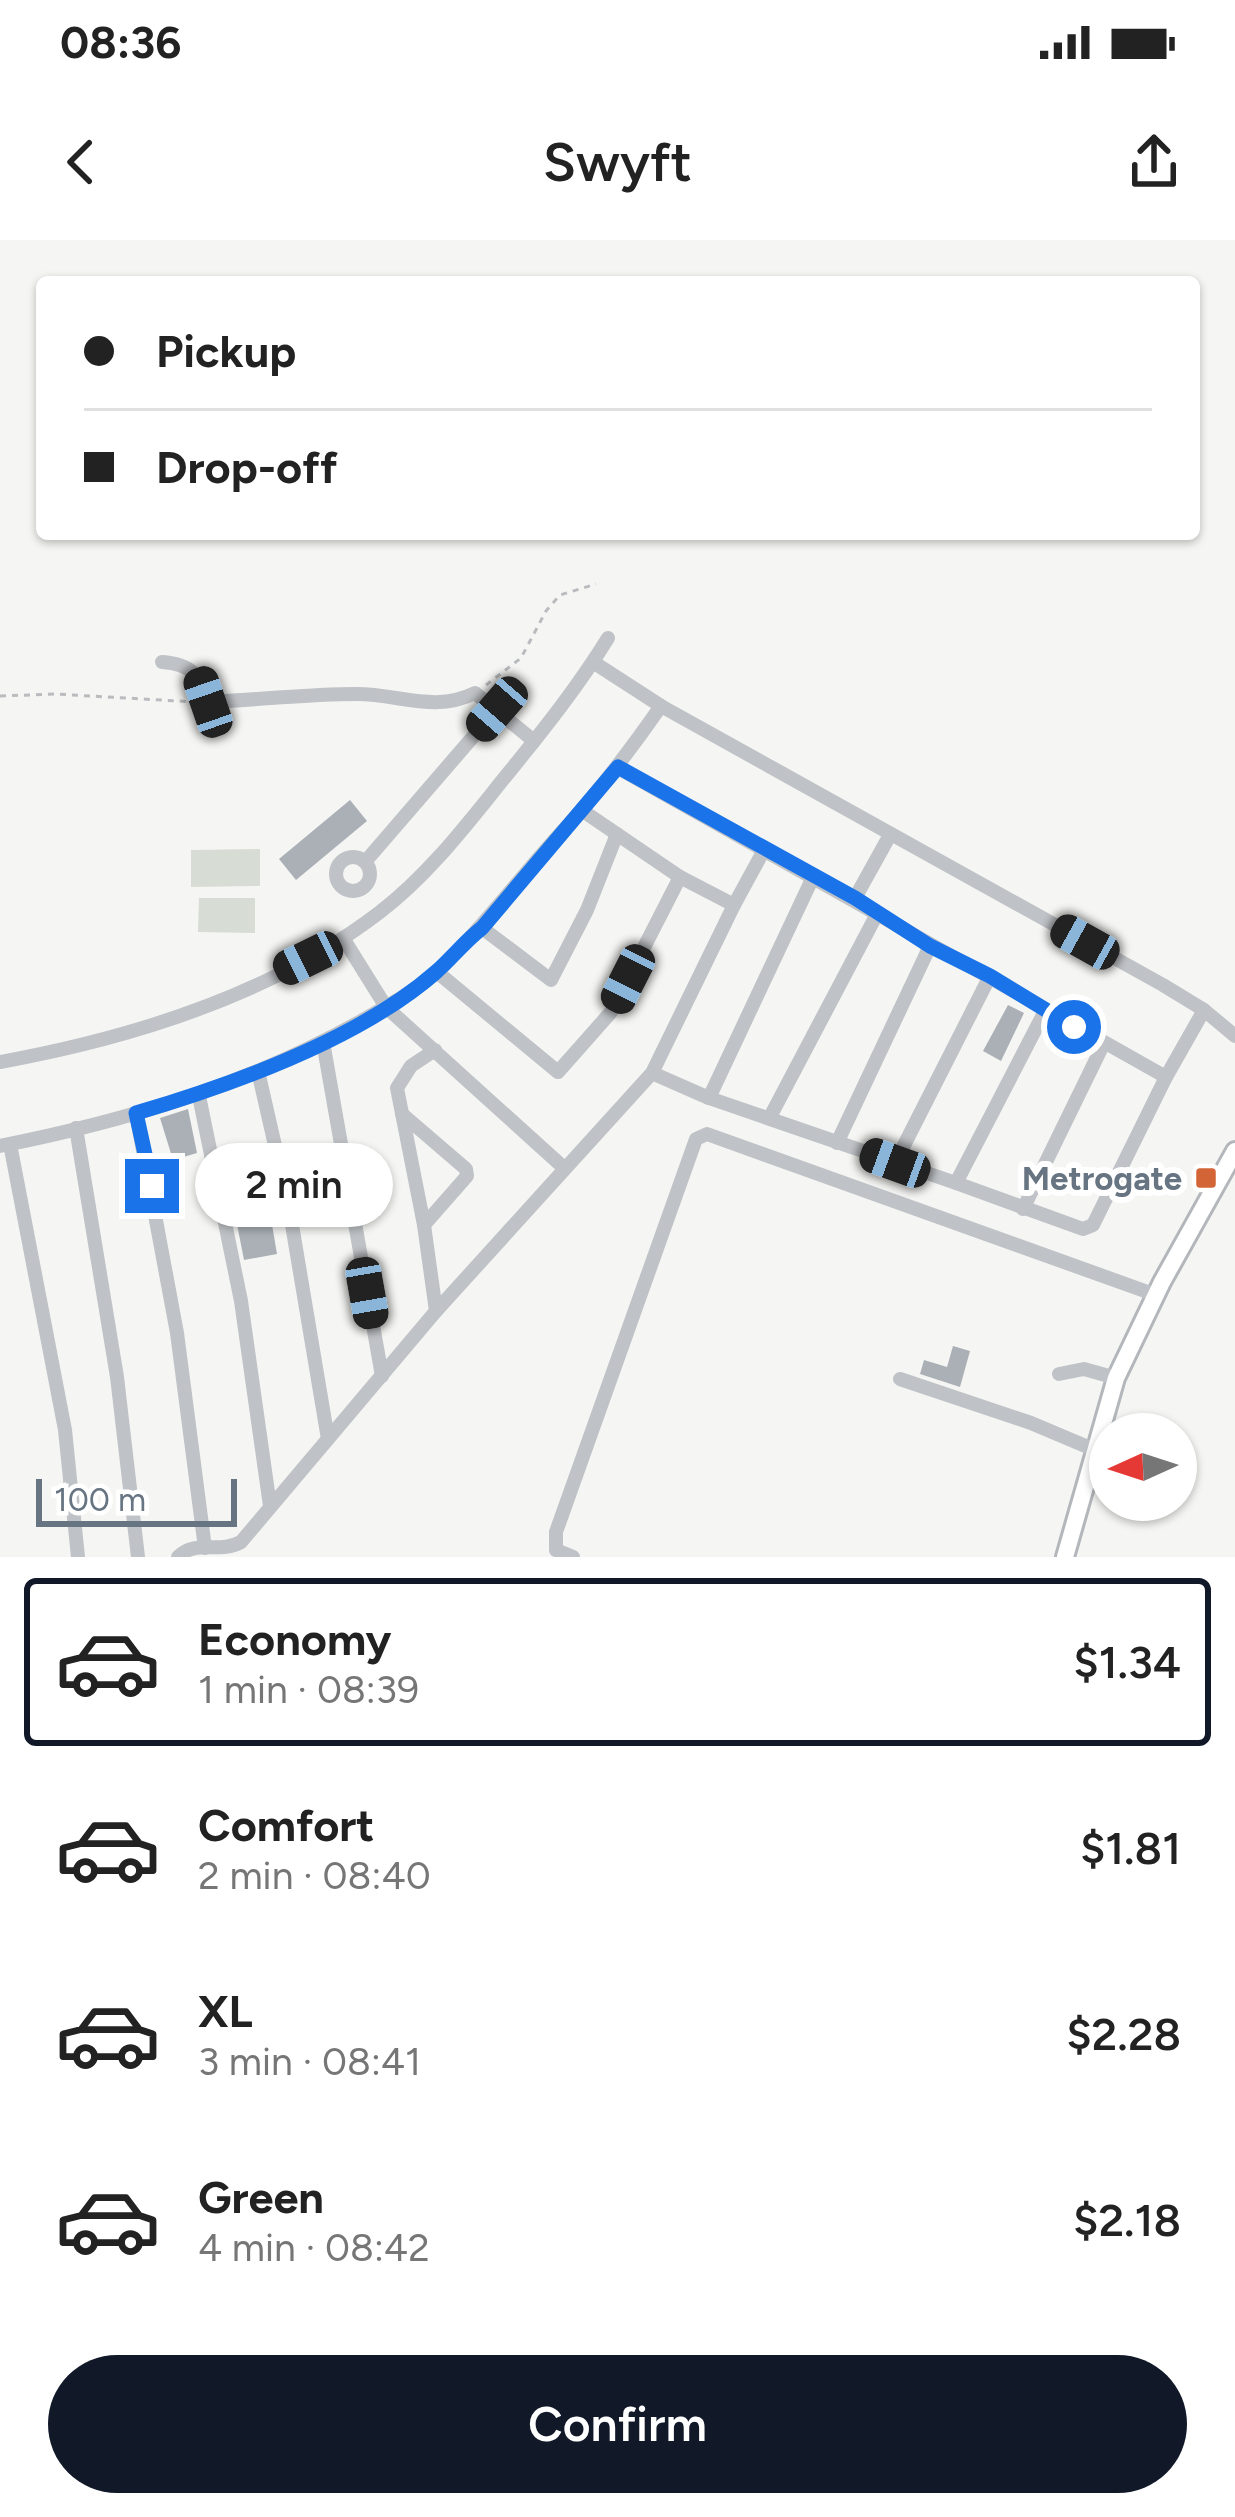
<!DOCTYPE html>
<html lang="en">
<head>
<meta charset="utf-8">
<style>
	:root { --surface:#fff; --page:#f2f2f2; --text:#222; --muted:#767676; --line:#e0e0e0; --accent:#111827 }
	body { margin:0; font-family:Figtree,sans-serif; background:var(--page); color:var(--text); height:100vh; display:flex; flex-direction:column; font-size:45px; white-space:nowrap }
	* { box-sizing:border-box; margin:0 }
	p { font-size:39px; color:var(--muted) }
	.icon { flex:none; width:66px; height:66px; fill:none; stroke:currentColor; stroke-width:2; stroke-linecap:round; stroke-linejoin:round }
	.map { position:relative; height:1317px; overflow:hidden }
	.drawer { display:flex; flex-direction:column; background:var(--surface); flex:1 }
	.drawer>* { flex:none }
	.hud { position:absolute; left:36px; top:36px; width:1164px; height:264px; border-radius:12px; box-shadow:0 3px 9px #0004; display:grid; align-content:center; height:264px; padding:0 48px; background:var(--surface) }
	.needle { width:78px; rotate:267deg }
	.buttons { position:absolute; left:1089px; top:1173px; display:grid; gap:24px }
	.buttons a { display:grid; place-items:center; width:108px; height:108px; border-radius:50%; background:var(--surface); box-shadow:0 3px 9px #0004; font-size:60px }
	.scale { position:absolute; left:36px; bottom:30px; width:201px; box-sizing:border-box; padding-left:12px; border:6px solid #677481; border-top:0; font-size:33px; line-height:42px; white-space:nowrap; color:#677481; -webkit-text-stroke:9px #fff; paint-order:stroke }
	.end { position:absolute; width:54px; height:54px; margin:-27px; border:15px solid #1a73e8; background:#fff; box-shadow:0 0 0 6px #fff }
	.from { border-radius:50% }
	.bubble { position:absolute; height:84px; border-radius:42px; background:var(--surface); box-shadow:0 3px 9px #0004; font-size:39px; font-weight:600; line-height:84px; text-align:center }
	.car { position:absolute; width:36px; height:72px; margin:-36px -18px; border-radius:15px; box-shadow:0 0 9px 3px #0007; background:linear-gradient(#222 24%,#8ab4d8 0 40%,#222 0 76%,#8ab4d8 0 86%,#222 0) }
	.hud b { display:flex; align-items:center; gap:42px; height:114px; font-size:45px }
	.hud b+b { border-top:3px solid var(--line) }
	.hud i { width:30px; height:30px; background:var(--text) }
	ul { padding:21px 0 0; list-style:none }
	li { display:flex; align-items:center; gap:36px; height:168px; margin:0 24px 18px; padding:0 24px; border:6px solid transparent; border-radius:12px }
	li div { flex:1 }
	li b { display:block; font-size:45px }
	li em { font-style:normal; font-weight:600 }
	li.selected { border-color:var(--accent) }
	li>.icon { width:108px; height:108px; stroke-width:1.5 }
	.primary-button { display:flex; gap:24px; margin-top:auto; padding:24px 48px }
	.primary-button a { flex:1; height:138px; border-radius:72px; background:var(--accent); color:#fff; font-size:48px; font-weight:600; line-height:138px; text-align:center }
	.status { display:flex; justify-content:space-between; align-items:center; height:84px; padding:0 60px; background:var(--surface); direction:ltr }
	.status svg { height:33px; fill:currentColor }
	header { display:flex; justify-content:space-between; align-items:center; height:156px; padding:0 48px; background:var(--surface); font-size:54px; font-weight:600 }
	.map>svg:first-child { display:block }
</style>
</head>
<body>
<div class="status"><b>08:36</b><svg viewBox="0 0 49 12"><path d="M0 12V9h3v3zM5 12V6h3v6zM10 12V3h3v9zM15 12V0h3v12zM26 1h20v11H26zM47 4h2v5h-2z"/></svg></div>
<header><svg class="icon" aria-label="back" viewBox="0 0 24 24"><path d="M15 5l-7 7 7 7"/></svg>Swyft<svg class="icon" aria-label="share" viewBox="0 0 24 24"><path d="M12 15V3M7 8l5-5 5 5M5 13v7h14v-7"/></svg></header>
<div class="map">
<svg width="1235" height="1317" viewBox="0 0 1235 1317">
	<rect width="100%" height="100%" fill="#f5f6f3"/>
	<g fill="#d7dcd4">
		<polygon points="260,609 260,646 191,647 191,610"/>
		<polygon points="199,658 255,658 255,693 198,692"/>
	</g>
	<g fill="#aab0b6">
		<polygon points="350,560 367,581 296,640 279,619"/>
		<polygon points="1008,765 1024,773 1001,821 983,811"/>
		<polygon points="188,869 197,913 173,920 160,878"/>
		<polygon points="267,955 277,1014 244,1020 232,959"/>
		<polygon points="953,1106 970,1111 960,1147 920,1134 924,1120 947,1127"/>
	</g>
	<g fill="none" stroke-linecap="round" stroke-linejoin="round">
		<g stroke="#b3b6ba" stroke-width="22">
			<polyline id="major" points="1065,1317 1116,1138 1162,1042 1235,911"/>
		</g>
		<g stroke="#b9bbbe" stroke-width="3" stroke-dasharray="6 6" stroke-linecap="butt">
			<polyline points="486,445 521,418 546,371 560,355 596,344"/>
			<polyline points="0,456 55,454 196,462"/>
		</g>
		<g stroke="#bfc2c6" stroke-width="14">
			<path d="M162,422C192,424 199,435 208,462C257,460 308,454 357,454C399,454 435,473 475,453L534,501"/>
			<polyline points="593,422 661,466 1163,745 1204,770 1235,796"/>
			<polyline points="618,528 1166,837 1204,770"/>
			<polyline points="583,571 680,637 734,665"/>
			<circle cx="353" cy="634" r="17"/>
			<polyline points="365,622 497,469"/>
			<polyline points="855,658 890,595"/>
			<polyline points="482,688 551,740 587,670 617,594"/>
			<polyline points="343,698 386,767 563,927"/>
			<polyline points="437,732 558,832 611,772 680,637"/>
			<polyline points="323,802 382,1136"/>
			<polyline points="435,810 411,826 397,848 424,985 436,1071"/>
			<path d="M0,822C132,798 272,755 380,672C431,633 470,580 510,531C545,488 579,445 608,398"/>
			<polyline points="258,831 289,967 328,1199"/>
			<polyline points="652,833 709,858 956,943 1045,771"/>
			<polyline points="199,856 241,1061 270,1266"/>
			<polyline points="709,858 814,635"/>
			<polyline points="136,873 177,1093 205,1308"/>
			<polyline points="402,874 466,929 467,936 424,985"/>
			<polyline points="770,877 877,674"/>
			<polyline points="76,888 117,1137 138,1317"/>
			<polyline points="837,903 930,706"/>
			<polyline points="10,904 65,1190 78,1317"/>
			<path d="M0,906C126,881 249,844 361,781C387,766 416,751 438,731C482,689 518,640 559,595C597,554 629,512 661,466"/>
			<polyline points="895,923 990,736"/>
			<polyline points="956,943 1083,989 1093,985 1166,837"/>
			<polyline points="1023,969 1104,803"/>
			<polyline points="1059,1134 1084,1129 1116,1138"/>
			<polyline points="900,1139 1031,1183 1095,1210"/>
			<path d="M178,1317C196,1299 219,1314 241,1302L436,1071L652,833L734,665L764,610"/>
			<polyline points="573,1317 556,1310 556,1292 696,899 707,894 1156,1055"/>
		</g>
		<use href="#major" stroke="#fff" stroke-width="16"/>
	</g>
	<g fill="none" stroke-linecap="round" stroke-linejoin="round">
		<path stroke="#1a73e8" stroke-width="15" d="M152,946L136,873C231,845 360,799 436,732C452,718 465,701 482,688L618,527L855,658L930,706L990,736L1074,787"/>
	</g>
	<rect fill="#d36435" stroke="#fff" stroke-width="4.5" x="1194" y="926" width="24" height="24" rx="6"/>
	<g text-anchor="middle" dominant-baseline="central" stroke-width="12" stroke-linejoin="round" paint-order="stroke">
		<g font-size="33" font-weight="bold" fill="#677481" stroke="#fff" text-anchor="end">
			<text x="1182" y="938">Metrogate</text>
		</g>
	</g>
</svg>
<div class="buttons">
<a><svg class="needle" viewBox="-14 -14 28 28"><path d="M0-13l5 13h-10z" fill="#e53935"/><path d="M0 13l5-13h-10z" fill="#767676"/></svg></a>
</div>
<div class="scale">100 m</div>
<i class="end from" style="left:1074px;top:787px"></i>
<i class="end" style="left:152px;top:946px"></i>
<div class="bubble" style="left:195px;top:903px;width:198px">2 min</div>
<i class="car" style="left:208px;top:462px;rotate:341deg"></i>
<i class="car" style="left:497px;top:469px;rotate:221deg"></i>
<i class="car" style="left:1085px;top:702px;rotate:299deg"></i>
<i class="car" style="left:308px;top:718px;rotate:244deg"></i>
<i class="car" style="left:628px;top:739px;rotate:207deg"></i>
<i class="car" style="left:895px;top:923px;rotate:290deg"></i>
<i class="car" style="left:367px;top:1053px;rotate:170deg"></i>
<div class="hud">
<b><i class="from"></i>Pickup</b>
<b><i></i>Drop-off</b>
</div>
</div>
<section class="drawer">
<ul>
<li class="selected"><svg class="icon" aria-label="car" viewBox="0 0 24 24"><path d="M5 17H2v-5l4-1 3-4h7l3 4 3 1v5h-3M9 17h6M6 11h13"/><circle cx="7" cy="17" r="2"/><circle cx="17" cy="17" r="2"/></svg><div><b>Economy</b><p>1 min · 08:39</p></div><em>$1.34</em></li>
<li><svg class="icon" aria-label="car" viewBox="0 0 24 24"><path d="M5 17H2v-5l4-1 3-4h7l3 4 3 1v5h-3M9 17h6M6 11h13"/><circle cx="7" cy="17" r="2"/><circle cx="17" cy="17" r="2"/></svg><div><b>Comfort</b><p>2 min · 08:40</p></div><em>$1.81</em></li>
<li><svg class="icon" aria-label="car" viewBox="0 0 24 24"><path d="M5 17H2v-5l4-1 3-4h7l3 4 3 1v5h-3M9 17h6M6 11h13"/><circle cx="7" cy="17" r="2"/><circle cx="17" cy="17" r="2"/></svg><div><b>XL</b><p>3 min · 08:41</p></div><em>$2.28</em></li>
<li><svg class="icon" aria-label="car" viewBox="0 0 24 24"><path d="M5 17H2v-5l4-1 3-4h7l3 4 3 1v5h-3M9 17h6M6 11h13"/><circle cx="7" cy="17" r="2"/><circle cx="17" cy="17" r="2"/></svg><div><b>Green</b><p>4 min · 08:42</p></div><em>$2.18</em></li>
</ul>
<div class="primary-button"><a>Confirm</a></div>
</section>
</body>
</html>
